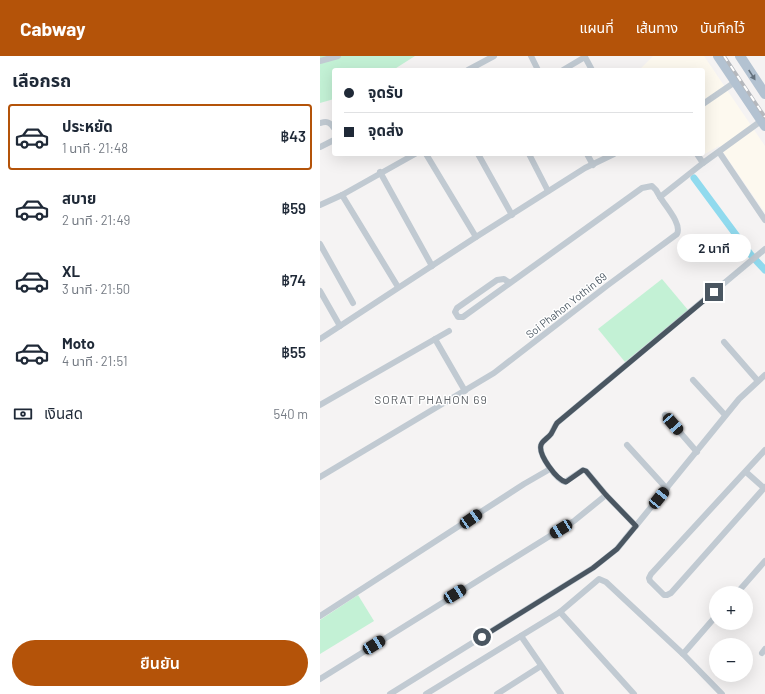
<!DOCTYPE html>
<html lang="th">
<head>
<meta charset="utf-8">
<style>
	:root { --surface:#fff; --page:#f2f2f3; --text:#1f2937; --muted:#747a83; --line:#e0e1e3; --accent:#b45309 }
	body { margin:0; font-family:Barlow,"Noto Sans Thai",sans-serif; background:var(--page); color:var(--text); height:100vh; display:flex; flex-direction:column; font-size:15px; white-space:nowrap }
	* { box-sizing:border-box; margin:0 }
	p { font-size:13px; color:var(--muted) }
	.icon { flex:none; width:22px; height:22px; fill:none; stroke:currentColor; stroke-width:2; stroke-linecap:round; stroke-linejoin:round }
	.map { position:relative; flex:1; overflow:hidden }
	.panel { display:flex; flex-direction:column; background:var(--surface); width:320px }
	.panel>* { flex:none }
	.guide { position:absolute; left:12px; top:12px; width:373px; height:88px; border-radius:4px; box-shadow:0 4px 16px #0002; display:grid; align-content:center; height:88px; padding:0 12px; background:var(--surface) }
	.buttons { position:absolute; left:389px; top:530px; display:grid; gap:8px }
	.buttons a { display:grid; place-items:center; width:44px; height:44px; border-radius:50%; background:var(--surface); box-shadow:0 4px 16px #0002; font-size:20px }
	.end { position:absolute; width:18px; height:18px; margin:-9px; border:5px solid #4a5661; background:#fff; box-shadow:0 0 0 2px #fff }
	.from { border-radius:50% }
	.bubble { position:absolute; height:28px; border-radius:14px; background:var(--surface); box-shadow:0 4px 16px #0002; font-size:13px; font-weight:600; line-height:28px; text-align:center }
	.car { position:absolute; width:12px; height:24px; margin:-12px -6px; border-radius:5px; box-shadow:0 0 3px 1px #0007; background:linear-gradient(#222 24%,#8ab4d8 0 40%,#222 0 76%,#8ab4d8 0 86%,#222 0) }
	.guide b { display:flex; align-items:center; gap:14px; height:38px; font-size:15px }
	.guide b+b { border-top:1px solid var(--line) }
	.guide i { width:10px; height:10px; background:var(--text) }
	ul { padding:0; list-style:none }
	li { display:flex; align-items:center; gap:12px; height:66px; margin:0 8px 6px; padding:0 4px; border:2px solid transparent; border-radius:4px }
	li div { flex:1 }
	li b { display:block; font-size:15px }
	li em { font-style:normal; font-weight:600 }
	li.active { border-color:var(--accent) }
	li>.icon { width:36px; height:36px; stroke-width:1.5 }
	h2 { padding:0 12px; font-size:18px; line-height:48px }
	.pay { display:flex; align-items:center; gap:10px; height:44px; padding:0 12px; font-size:15px }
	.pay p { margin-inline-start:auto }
	.action { display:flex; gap:8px; margin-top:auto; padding:8px 12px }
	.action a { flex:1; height:46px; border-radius:24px; background:var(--accent); color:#fff; font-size:16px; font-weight:600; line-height:46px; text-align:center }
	header { display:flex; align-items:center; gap:24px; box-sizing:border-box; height:56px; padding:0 20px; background:var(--accent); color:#fff }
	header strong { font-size:19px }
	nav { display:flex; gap:22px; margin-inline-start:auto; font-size:14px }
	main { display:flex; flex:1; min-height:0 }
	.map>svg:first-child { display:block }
</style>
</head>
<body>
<header>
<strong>Cabway</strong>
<nav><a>แผนที่</a><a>เส้นทาง</a><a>บันทึกไว้</a></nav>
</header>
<main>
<section class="panel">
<h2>เลือกรถ</h2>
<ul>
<li class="active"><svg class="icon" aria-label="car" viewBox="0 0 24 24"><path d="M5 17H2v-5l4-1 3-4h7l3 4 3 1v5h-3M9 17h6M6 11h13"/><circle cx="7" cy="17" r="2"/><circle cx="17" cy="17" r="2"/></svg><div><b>ประหยัด</b><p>1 นาที · 21:48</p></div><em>฿43</em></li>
<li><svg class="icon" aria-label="car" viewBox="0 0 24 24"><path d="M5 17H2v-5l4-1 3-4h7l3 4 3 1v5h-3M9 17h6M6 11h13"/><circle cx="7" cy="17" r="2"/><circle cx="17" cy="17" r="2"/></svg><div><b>สบาย</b><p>2 นาที · 21:49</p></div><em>฿59</em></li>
<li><svg class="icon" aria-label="car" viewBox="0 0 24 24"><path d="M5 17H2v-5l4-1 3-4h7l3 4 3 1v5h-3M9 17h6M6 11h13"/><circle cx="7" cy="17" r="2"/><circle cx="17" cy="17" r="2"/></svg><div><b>XL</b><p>3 นาที · 21:50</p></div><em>฿74</em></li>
<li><svg class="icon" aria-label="car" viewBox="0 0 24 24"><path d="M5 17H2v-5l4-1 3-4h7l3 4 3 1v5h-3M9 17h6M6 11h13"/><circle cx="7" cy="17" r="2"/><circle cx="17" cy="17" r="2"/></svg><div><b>Moto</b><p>4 นาที · 21:51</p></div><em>฿55</em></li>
</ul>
<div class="pay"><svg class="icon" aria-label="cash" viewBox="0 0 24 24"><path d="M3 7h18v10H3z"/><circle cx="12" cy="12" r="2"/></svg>เงินสด<p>540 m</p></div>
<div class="action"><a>ยืนยัน</a></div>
</section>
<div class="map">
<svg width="445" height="638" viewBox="0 0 445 638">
	<rect width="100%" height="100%" fill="#f5f3f3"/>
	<polygon fill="#fdf9ef" points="333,0 384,0 445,90 445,157 399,90 385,98 383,95 383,14 319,14"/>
	<g fill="#c3f1d5">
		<polygon points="0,0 95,0 73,14 14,14 14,43 0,47"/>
		<polygon points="342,223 368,254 305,306 278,273"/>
		<polygon points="38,539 54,565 0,598 0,564"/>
	</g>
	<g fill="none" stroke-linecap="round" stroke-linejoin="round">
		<polyline stroke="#90daee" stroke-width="7" points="374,122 431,199 445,214"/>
		<g stroke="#c1cad2" stroke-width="6">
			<polyline points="211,0 218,14"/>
			<polyline points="265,1 272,14"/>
			<polyline points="0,5 18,0"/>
			<polyline points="148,14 174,0"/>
			<polyline points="243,14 265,1 265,0"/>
			<polyline points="383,48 415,26"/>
			<path d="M0,67C7,65 10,66 14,72"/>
			<polyline points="0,91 14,84"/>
			<polyline points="399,96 445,164"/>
			<polyline points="106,98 156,181"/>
			<polyline points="158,98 192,159"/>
			<polyline points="209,98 228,135"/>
			<polyline points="267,98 273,109"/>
			<polyline points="377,98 383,107"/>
			<polyline points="60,116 112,210"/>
			<polyline points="22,139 78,231"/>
			<polyline points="0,149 22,139 95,98"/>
			<polyline points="0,188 33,247"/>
			<polyline points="190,227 184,223 177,224 137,252 135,256 138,261 143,261 322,132 332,130 336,134 340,141"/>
			<polyline points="0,235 20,270"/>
			<polyline points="0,283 156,181 265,112 294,98"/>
			<polyline points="115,283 145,335"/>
			<polyline points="404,286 438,325"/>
			<polyline points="373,324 405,359"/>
			<polyline points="0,349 129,275"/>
			<polyline points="345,359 377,396"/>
			<polyline points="307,389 347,433"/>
			<polyline points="445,394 331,518 329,522 330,525 344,539 347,539 351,537 445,431"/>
			<polyline points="426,416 444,432"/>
			<path d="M0,421L174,317L288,229L357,178C362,168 346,151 340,141L383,107L441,65"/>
			<path d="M316,470L286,439L266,415L263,414L245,426C237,424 218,399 221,389C222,385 228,382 231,378C233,374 235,370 237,367L445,193"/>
			<polyline points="417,537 445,505"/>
			<polyline points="240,556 314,638"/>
			<polyline points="0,560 204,428 230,413"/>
			<polyline points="201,580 241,638"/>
			<polyline points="442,597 445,593"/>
			<polyline points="363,598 396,560"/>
			<polyline points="0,623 254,465 286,439"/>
			<polyline points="70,638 273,512 297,493 419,343 445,319"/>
			<polyline points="106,638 240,556 279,523 286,526 363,598 402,638"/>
			<polyline points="177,638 221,610"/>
		</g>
		<g stroke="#b3c2d1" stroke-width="10">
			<polyline points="398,0 445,70"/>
			<polyline points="420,0 445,38"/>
		</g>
		<g stroke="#b5b8bd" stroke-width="3.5">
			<polyline id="rail" points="404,0 445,61"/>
		</g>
		<use href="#rail" stroke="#fff" stroke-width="2" stroke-dasharray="6" stroke-linecap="butt"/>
	</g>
	<defs><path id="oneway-solid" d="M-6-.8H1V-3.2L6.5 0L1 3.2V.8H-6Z"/></defs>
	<use fill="#64717d" href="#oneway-solid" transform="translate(432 19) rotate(57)"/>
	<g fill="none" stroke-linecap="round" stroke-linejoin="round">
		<path stroke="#4a5661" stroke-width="5" d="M162,581L273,512L297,493L316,470L286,439L266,415L263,414L246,426C237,424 218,399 221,389C222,385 228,382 231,378C233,375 235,370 237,367L394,236"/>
	</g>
	<g text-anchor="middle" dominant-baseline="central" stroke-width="3" stroke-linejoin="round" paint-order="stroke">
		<g font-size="11" fill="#4a5661" stroke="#fff">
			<text transform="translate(246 249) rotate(-38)">Soi Phahon Yothin 69</text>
		</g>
		<g font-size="12" letter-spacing="1" fill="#5f6368" stroke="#fff">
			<text x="111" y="343">SORAT PHAHON 69</text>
		</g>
	</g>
</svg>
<div class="buttons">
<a>+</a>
<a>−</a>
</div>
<i class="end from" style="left:162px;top:581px"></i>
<i class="end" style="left:394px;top:236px"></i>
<div class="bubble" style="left:357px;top:178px;width:74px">2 นาที</div>
<i class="car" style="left:353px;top:368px;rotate:139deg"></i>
<i class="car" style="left:339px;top:442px;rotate:39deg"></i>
<i class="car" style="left:151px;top:463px;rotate:56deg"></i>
<i class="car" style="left:241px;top:473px;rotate:238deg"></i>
<i class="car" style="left:135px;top:538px;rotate:58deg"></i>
<i class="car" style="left:54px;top:589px;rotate:58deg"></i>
<div class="guide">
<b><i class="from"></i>จุดรับ</b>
<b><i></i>จุดส่ง</b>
</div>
</div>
</main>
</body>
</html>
